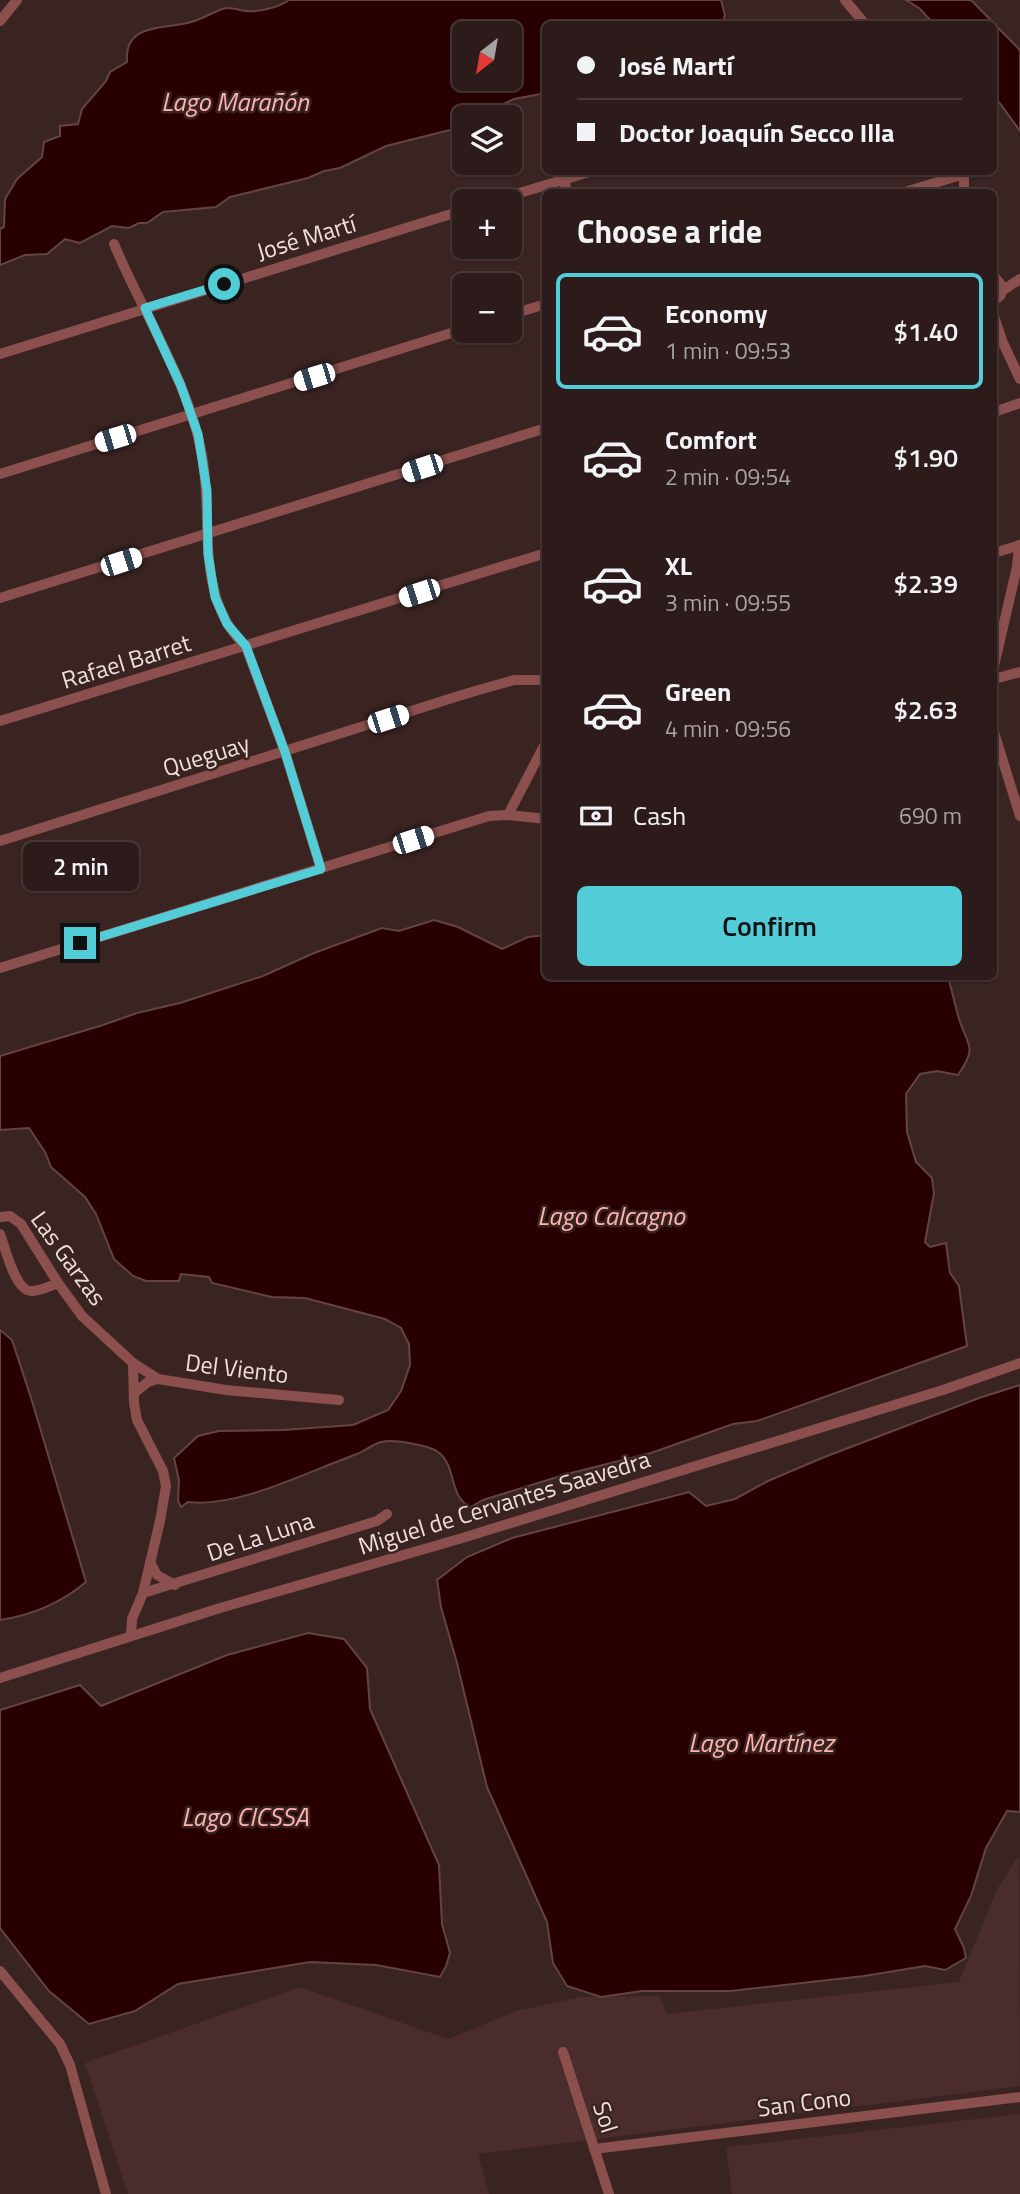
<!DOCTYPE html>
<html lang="en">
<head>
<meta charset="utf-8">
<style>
	:root { --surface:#2c1b1a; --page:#382827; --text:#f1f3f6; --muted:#a6a1a2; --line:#483939; --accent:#52ccd6 }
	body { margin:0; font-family:"Titillium Web",sans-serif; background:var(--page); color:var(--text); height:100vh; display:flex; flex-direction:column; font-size:26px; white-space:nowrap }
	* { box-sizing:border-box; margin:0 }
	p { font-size:23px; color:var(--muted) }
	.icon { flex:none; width:38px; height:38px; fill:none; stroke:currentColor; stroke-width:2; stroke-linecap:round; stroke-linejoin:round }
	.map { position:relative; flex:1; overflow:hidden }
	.sheet { position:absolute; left:542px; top:189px; width:455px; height:791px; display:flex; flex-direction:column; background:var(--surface); border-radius:10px; box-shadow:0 2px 5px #0004,0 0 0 2px var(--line) }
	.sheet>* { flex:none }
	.top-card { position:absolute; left:542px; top:21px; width:455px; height:154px; border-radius:10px; box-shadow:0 2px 5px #0004,0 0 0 2px var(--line); display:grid; align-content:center; height:154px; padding:0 35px; background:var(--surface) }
	.needle { width:46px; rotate:211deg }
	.tools { position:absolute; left:452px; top:21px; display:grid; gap:14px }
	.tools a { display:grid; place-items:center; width:70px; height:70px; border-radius:10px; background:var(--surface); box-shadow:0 2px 5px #0004,0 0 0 2px var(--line); font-size:35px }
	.end { position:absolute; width:32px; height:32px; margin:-16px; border:9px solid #52ccd6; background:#111; box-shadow:0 0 0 4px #111 }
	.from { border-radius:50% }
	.bubble { position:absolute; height:49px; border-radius:10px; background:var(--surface); box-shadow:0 2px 5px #0004,0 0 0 2px var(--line); font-size:23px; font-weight:600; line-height:49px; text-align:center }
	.car { position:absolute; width:21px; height:42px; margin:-21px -10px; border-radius:9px; box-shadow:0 0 5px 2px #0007; background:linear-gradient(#fff 24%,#345 0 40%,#fff 0 76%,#345 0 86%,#fff 0) }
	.top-card b { display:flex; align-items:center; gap:24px; height:66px; font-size:26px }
	.top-card b+b { border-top:2px solid var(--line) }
	.top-card i { width:18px; height:18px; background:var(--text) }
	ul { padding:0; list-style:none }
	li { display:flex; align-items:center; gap:21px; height:116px; margin:0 14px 10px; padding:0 21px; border:4px solid transparent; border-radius:10px }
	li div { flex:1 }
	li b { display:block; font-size:26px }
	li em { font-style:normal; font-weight:600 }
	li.active { border-color:var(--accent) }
	li>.icon { width:63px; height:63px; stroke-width:1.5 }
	h2 { padding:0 35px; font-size:32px; line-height:84px }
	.pay { display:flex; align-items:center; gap:18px; height:77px; padding:0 35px; font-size:26px }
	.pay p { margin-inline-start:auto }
	.action { display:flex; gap:14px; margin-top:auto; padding:14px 35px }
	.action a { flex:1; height:80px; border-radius:10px; background:var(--accent); color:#111; font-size:28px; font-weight:600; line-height:80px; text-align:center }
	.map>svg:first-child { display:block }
</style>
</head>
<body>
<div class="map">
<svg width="1020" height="2194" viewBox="0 0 1020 2194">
	<rect width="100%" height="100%" fill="#3a2422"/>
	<g fill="#492c2b">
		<polygon points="1019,1855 1020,2086 478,2154 489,2194 128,2194 85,2063 300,1987 448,2039 516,2011 580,1997 660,1996 667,2014 959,1982 997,1889"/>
		<polygon points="1020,2114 1020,2194 732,2194 726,2147"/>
	</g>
	<g fill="#280002" stroke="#634344" stroke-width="2" fill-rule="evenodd">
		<path d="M289,0H721L725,15L722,24H546V93L514,99L475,117H464V124L454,129L386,146L340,168L324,171L308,178L230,197L216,207L163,212L147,223H139L129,228L112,226L80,243L65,239L47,254L25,255L0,265V229L4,227L5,199L17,179L42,157L44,142L60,136V126L78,124L82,109L106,81L110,72L127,62C124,22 163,30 191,22C203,19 214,11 226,8C234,7 240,11 247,11C259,12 280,7 289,0ZM509,33V79H464V33Z"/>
		<polygon points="906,0 971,0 1018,48 1020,51 1020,131 994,95 994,24 934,24 919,8"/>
		<path d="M434,920L458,927L502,949L528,937L546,935V976L948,977C952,991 955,1005 959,1019C968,1047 978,1046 958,1075L937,1071L920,1074L906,1094L907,1132L916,1162L932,1178L934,1193L925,1242L930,1247L946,1243L950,1273L959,1286L967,1346L757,1421L733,1424L651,1453L567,1474L483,1500L469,1508C465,1504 461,1500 458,1495C451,1481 452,1462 438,1452C429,1445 393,1439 381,1442C373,1444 365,1451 357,1454C309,1471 239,1508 188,1502L181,1507L178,1501L179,1480L174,1458L198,1436L219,1431L283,1430L353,1425L388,1410L401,1391L410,1365L409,1344L401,1328L385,1319L305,1298L272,1297L212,1283L209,1277L181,1274L179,1281H146L133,1276L114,1259L96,1214L85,1197L51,1167L45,1152L29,1128L0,1130V1056L103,1025L137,1013L180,1003L263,976L314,953L382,928L399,931Z"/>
		<path d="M0,1330L12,1340L32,1401L86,1582C61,1603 33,1615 0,1620Z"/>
		<polygon points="1020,1385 1020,1812 1007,1811 986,1848 971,1896 955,1929 964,1948 966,1958 945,1970 925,1966 864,1976 730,1991 642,1991 601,1997 567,1986 553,1963 547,1922 487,1787 457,1663 441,1607 437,1580 467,1557 512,1538 689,1492 706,1506 735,1499 768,1481 822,1458 979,1398"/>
		<polygon points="308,1633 344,1639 367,1668 370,1709 439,1865 442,1924 450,1953 446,1966 440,1977 376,1965 310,1962 178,1984 135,2011 89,2024 49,1991 0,1928 0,1710 80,1685 101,1706 227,1655"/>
	</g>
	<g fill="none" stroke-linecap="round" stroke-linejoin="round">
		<g stroke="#8b504d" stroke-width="10">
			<polyline points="845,0 865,24"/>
			<polyline points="0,21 17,0"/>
			<polyline points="964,172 964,192"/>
			<polyline points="564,180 567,192"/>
			<polyline points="905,192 964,174"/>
			<polyline points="493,201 589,172"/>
			<path d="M114,244C143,314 188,379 202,455C214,519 193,596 246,647L285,752L321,869"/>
			<polyline points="994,276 1002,286 1001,295 994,301"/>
			<polyline points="1002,291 1020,279"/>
			<polyline points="509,315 546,304"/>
			<polyline points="994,316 1003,343 1020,379"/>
			<polyline points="0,354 464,210"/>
			<polyline points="994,412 1020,403"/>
			<polyline points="0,474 464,329"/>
			<polyline points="994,553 1020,545"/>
			<polyline points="0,598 546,428"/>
			<polyline points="994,666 1017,567 1019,545"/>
			<polyline points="994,679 1020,672"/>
			<polyline points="0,721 546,553"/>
			<polyline points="994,732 1020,816"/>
			<polyline points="508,815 546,742"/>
			<polyline points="0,841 465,694 514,680 546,680"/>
			<polyline points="0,968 489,816 508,815 546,819"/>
			<polyline points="0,1217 10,1216 21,1224 58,1283 82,1316 133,1363 134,1403 137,1420 163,1471 166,1486 160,1521 143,1593 132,1619 131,1635"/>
			<path d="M0,1234C5,1247 15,1291 31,1291C40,1291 50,1286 58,1283"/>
			<polyline points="133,1363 158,1379"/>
			<polyline points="134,1393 148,1382 158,1379 226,1390 339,1400"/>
			<polyline points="150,1562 157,1575 175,1585"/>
			<polyline points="143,1593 377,1521 387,1514"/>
			<polyline points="0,1678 220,1608 459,1539 943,1390 1020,1363"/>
			<polyline points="0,1971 60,2044 70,2065 106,2194"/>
			<polyline points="563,2052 609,2194"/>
			<polyline points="594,2149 1020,2097"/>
		</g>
	</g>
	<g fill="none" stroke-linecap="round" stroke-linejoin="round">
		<polyline stroke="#52ccd6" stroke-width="9" points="80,943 321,869 285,752 246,646 227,624 215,597 208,554 207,491 198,434 181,386 145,308 224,284"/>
	</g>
	<g text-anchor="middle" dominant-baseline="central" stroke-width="5" stroke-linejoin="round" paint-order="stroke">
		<g font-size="24" fill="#eedfdd" stroke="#3a2422">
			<text transform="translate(306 237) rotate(-17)">José Martí</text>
			<text transform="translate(126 661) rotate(-17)">Rafael Barret</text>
			<text transform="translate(206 755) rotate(-17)">Queguay</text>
			<text transform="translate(69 1258) rotate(54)">Las Garzas</text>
			<text transform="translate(237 1368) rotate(7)">Del Viento</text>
			<text transform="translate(504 1502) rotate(-17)">Miguel de Cervantes Saavedra</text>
			<text transform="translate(260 1536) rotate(-18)">De La Luna</text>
			<text transform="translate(804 2102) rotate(-7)">San Cono</text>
			<text transform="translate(606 2117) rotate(72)">Sol</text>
		</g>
		<g font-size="26" font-style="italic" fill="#feb3ae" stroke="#3a2422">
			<text x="235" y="101">Lago Marañón</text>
			<text x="611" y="1215">Lago Calcagno</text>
			<text x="761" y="1742">Lago Martínez</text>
			<text x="245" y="1816">Lago CICSSA</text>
		</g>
	</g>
</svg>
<div class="tools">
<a><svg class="needle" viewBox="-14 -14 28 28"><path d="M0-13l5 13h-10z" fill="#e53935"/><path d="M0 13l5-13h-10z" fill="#a6a1a2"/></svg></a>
<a><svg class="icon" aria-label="layers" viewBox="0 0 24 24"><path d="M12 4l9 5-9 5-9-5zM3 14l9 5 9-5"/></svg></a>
<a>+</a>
<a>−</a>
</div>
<i class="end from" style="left:224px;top:284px"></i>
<i class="end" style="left:80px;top:943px"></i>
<div class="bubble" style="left:23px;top:842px;width:116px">2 min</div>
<i class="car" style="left:314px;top:377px;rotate:253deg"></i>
<i class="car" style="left:115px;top:438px;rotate:253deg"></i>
<i class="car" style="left:422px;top:468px;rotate:252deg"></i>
<i class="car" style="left:121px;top:562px;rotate:72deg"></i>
<i class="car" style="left:419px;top:593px;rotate:252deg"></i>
<i class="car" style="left:388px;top:719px;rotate:72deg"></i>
<i class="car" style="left:413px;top:840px;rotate:72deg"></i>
<div class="top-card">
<b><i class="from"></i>José Martí</b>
<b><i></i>Doctor Joaquín Secco Illa</b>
</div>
<section class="sheet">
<h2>Choose a ride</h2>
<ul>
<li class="active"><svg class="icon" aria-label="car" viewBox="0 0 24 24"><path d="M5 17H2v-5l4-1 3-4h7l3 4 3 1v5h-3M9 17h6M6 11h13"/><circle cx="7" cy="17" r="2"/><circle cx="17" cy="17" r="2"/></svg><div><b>Economy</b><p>1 min · 09:53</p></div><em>$1.40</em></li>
<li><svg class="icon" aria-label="car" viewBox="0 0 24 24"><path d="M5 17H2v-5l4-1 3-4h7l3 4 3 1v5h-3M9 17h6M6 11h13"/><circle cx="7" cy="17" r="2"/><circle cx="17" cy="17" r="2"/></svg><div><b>Comfort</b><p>2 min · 09:54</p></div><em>$1.90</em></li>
<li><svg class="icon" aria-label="car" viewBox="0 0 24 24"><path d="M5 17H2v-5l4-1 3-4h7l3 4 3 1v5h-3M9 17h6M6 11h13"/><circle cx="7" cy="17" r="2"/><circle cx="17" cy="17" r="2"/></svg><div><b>XL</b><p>3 min · 09:55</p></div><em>$2.39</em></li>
<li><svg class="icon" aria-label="car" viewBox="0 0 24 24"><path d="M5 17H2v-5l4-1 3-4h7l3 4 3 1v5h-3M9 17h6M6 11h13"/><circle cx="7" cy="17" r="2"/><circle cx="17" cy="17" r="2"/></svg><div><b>Green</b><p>4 min · 09:56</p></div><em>$2.63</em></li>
</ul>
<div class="pay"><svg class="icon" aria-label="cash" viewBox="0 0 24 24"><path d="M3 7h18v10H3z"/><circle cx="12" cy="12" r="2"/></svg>Cash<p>690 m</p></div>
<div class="action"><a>Confirm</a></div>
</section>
</div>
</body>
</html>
